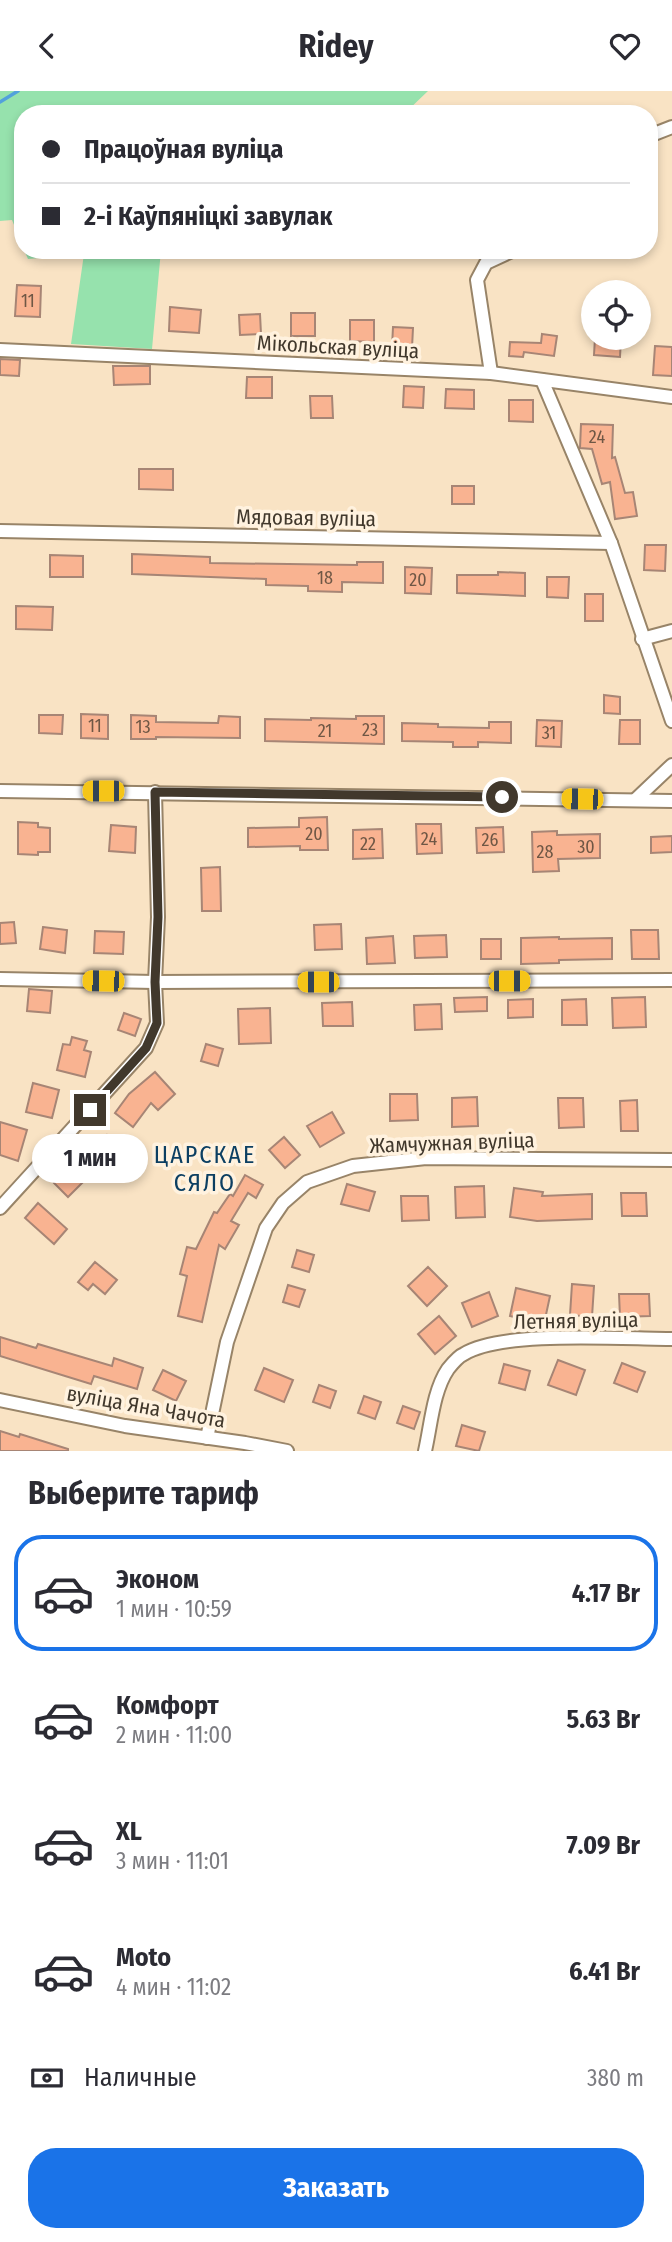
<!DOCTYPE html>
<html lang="ru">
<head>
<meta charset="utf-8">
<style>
	:root { --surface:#fff; --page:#f2f2f3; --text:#2b2b33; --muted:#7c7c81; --line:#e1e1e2; --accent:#1a73e8 }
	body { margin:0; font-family:"Fira Sans Condensed",sans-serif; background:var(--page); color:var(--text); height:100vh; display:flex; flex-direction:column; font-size:26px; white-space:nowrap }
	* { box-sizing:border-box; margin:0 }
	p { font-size:23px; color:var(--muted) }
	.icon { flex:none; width:38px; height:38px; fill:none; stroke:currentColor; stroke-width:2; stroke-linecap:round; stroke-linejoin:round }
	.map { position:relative; height:1360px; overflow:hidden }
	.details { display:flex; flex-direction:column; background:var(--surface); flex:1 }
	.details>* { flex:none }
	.top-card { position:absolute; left:14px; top:14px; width:644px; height:154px; border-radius:28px; box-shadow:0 4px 10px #0003; display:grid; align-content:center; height:154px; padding:0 28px; background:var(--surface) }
	.fabs { position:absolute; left:581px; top:189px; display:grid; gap:14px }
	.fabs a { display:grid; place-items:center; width:70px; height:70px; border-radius:50%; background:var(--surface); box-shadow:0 4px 10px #0003; font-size:35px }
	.end { position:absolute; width:32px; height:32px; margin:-16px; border:9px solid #41382c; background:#fff; box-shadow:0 0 0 4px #fff }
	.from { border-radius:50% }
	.bubble { position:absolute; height:49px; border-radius:24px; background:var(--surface); box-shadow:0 4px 10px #0003; font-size:23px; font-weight:700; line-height:49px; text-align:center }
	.car { position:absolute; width:21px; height:42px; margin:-21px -10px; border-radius:9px; box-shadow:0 0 5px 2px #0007; background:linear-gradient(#f5c518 24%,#345 0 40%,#f5c518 0 76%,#345 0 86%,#f5c518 0) }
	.top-card b { display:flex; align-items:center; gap:24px; height:66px; font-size:26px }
	.top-card b+b { border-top:2px solid var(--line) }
	.top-card i { width:18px; height:18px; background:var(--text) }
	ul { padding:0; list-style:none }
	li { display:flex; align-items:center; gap:21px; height:116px; margin:0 14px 10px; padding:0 14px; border:4px solid transparent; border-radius:28px }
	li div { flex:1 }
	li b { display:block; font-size:26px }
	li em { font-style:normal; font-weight:700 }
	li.active { border-color:var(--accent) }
	li>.icon { width:63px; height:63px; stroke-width:1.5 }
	h2 { padding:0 28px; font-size:32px; line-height:84px }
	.pay { display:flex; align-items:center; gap:18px; height:77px; padding:0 28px; font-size:26px }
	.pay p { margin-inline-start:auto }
	.primary-button { display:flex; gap:14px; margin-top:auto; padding:14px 28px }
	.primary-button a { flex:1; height:80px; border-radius:28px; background:var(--accent); color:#fff; font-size:28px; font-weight:700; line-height:80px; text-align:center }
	header { display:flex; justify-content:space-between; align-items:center; height:91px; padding:0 28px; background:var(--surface); font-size:32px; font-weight:700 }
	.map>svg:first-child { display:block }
</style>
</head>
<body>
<header><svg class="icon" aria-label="back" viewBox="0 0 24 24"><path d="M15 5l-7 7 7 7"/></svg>Ridey<svg class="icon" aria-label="heart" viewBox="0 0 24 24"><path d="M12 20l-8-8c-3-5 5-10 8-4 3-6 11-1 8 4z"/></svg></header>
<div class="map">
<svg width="672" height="1360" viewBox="0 0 672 1360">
	<rect width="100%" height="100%" fill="#f9e3c4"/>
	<g fill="#96e2ad">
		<polygon points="0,0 428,0 404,23 23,23 23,156 12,129 0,130"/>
		<polygon points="24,159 161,159 152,258 71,253 84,163 28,168"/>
	</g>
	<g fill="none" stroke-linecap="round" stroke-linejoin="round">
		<polyline stroke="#52a1dc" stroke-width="3.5" points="0,11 18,0"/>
	</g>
	<g fill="#f9b391" stroke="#a78575" stroke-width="2">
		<polygon points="17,194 41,195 40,226 15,225"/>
		<polygon points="170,216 201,219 199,242 169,240"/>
		<rect x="291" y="222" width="24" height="23"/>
		<polygon points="260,223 261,243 240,244 239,224"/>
		<polygon points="350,229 374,229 374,251 350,250"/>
		<polygon points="393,236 413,237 412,257 392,256"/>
		<polygon points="542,243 557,245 554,265 524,261 523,266 509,265 510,251 541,252"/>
		<polygon points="595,247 621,247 620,266 594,264"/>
		<polygon points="655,255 672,256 672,285 653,284"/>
		<polygon points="0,268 20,269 19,285 0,284"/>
		<polygon points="113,275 150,275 150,293 114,294"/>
		<polygon points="247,286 272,286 272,307 246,307"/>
		<polygon points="404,295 424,296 423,317 403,316"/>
		<polygon points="446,298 474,299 474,318 445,317"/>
		<polygon points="310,305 332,305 333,327 311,327"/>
		<polygon points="509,309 533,309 533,331 509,330"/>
		<polygon points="581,333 613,334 612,367 615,366 625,402 633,401 637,425 615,428 610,391 602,393 592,358 580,357"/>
		<polygon points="139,378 173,378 173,399 139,398"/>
		<rect x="452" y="395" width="22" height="18"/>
		<polygon points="645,454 666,454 665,480 644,479"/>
		<polygon points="132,463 210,466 210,472 357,474 357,471 383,471 383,492 342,491 342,501 308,500 308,495 266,494 266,488 132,483"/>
		<polygon points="50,464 83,465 83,486 50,486"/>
		<polygon points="405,476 432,477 431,503 405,502"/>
		<polygon points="498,481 525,482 525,505 457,502 457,484 498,484"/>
		<polygon points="547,486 569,486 568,507 547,506"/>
		<rect x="585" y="503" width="18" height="27"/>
		<polygon points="16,515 53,516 52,539 16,538"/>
		<polygon points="604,604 620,606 620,623 604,622"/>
		<polygon points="81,623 108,624 108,648 81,647"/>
		<polygon points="39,624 63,624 62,643 39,642"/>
		<polygon points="131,624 156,625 156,631 218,632 219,625 240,626 240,647 156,646 156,648 131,648"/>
		<polygon points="356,625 384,625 384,653 265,650 265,628 311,629 311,627 356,628"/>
		<polygon points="537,629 562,630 561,656 536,655"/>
		<polygon points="620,629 640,629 640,653 619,653"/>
		<polygon points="489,631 511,631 511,652 478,651 478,656 453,656 453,651 402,650 402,632 438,633 438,636 489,637"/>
		<polygon points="327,726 328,759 300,759 300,755 248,756 248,737 299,736 299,727"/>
		<polygon points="18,731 38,732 38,736 50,737 50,761 38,761 38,764 18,763"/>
		<polygon points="416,733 441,733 442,762 417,763"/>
		<polygon points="111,734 136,736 135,762 109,760"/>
		<polygon points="503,736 504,761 477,762 476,737"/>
		<polygon points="382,738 383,767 353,768 353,739"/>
		<polygon points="557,740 557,744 600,743 600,767 558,768 559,780 533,781 532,741"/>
		<polygon points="672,745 672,761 651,762 651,746"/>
		<polygon points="220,776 221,820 202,820 201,777"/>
		<polygon points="14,831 16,852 0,853 0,832"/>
		<polygon points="341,833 342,858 315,859 314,834"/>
		<polygon points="43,836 67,839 65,862 40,858"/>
		<polygon points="631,839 658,839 659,868 632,868"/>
		<polygon points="95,840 124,841 123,863 94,862"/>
		<polygon points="446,844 447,866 415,867 414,845"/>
		<polygon points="393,845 395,872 367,873 366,847"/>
		<polygon points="559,846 559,848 612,847 612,868 559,869 559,872 521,873 521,847"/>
		<rect x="481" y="848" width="20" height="20"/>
		<polygon points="29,898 52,900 50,922 27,920"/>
		<polygon points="487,906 487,920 455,921 454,907"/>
		<polygon points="645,906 646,936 613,937 612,907"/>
		<polygon points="533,908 533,926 508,927 508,909"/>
		<polygon points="586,908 587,934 562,934 562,909"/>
		<polygon points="352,911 353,935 323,935 322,912"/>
		<polygon points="441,913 442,938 415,939 414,914"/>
		<polygon points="270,917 271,952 239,953 238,918"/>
		<polygon points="124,922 141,928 135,945 118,939"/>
		<polygon points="72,946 87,950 84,959 91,961 85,986 57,979 63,953 70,954"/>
		<polygon points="206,953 223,958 218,975 201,970"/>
		<polygon points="155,981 175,1003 158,1019 151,1012 133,1036 115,1022 129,1003"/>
		<polygon points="33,992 59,999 52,1027 26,1021"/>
		<polygon points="390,1003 417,1003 418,1029 390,1030"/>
		<polygon points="477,1006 478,1035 452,1036 452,1007"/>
		<polygon points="558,1007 583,1007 584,1036 559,1037"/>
		<polygon points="637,1009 638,1040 621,1040 620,1010"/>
		<polygon points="332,1021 344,1042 320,1056 307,1035"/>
		<polygon points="0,1031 27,1039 18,1070 0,1064"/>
		<polygon points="107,1044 128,1064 109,1085 98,1076 68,1106 54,1092 73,1073 77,1077"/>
		<polygon points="284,1046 300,1064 285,1077 269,1059"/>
		<polygon points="245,1084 263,1094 256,1107 248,1102 231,1130 239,1134 225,1158 219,1154 202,1231 178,1225 187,1185 180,1183 187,1156 196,1158 214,1121 217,1122 230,1103 233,1105"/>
		<polygon points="347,1093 375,1101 369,1120 341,1113"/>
		<polygon points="484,1095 485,1126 456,1127 455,1096"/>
		<polygon points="514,1097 543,1101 542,1105 592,1103 592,1128 537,1130 510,1126"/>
		<polygon points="621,1102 646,1102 647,1125 622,1125"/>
		<polygon points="401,1105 428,1105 429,1129 402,1130"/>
		<polygon points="38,1112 67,1138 54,1153 25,1127"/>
		<polygon points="297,1159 314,1164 309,1181 292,1176"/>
		<polygon points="95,1171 117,1189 105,1203 93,1193 88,1199 78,1191"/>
		<polygon points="428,1176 447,1195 427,1215 408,1195"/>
		<polygon points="572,1193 594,1195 592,1226 570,1224"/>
		<polygon points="288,1194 305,1199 299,1216 283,1211"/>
		<polygon points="516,1197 550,1205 544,1233 510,1225"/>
		<polygon points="489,1201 498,1225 472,1236 462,1212"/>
		<polygon points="619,1203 649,1203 650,1225 620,1226"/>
		<polygon points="439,1225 456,1245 435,1263 418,1243"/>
		<polygon points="0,1246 36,1257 38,1253 112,1275 114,1267 143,1277 137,1298 94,1285 91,1293 0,1265"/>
		<polygon points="558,1269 585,1279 576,1304 548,1294"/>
		<polygon points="622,1272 645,1281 637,1301 614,1292"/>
		<polygon points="504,1273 530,1280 525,1299 499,1292"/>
		<polygon points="264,1277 293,1289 284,1311 255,1299"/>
		<polygon points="163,1279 186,1290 176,1310 153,1299"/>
		<polygon points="319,1294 336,1300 330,1317 313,1311"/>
		<polygon points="364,1305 381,1311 375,1328 358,1322"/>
		<polygon points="403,1315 420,1321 414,1338 397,1332"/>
		<polygon points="462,1334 485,1341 479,1360 456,1355"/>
		<polygon points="0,1340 19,1346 20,1343 68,1358 68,1360 0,1360"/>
	</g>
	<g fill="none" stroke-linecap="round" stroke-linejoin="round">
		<g stroke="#988468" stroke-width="16">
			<g id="minor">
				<polyline points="649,45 672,36"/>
				<polyline points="0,259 491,282 672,306"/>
				<polyline points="491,282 477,189 486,172 514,159"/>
				<polyline points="542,289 611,452 672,630"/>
				<polyline points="0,440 611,452"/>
				<polyline points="642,548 672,540"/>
				<polyline points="0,700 672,710"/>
				<polyline points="635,709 672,674"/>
				<polyline points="0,888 155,891 672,889"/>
				<polyline points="0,1117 146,957 157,932 155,891 158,826 155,701"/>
				<polyline points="0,1309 125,1335 245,1352 287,1360"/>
				<polyline points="207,1347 227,1251 266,1137 283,1112 307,1091 353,1075 426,1067 672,1069"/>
				<path d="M425,1360C431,1334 433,1300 448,1278C452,1273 459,1265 464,1263C503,1239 623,1248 672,1248"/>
			</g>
		</g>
		<use href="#minor" stroke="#fff" stroke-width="12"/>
	</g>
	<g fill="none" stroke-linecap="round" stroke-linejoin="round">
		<polyline stroke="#41382c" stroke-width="9" points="90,1019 146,957 157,932 155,891 158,826 155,701 502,706"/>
	</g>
	<g text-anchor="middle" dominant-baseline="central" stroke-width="7" stroke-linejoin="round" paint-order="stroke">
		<g font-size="18" fill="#6f5745">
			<text x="28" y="210">11</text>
			<text x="597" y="346">24</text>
			<text x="325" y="487">18</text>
			<text x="418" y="489">20</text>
			<text x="95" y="635">11</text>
			<text x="143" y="636">13</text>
			<text x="370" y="639">23</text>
			<text x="325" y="640">21</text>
			<text x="549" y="642">31</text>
			<text x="314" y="743">20</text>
			<text x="429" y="748">24</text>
			<text x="490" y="749">26</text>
			<text x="368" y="753">22</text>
			<text x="586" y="756">30</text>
			<text x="545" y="761">28</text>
		</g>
		<g font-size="21" fill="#41382c" stroke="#fff2df">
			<text transform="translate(338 256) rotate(3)">Мікольская вуліца</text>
			<text transform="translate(306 427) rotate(1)">Мядовая вуліца</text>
			<text transform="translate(452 1052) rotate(-2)">Жамчужная вуліца</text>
			<text transform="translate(576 1230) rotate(-1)">Летняя вуліца</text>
			<text transform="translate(146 1316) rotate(10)">вуліца Яна Чачота</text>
		</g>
		<g font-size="24" letter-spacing="2" fill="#0c3f62" stroke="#fff2df">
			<text x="205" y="1064">ЦАРСКАЕ<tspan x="205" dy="28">СЯЛО</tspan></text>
		</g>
	</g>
</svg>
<div class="fabs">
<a><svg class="icon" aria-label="locate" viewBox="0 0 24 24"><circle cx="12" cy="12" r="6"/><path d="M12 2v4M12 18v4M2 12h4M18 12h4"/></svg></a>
</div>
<i class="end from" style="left:502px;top:706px"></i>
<i class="end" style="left:90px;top:1019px"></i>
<div class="bubble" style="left:32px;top:1043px;width:116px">1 мин</div>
<i class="car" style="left:103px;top:700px;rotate:270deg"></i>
<i class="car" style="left:582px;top:708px;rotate:271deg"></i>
<i class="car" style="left:103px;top:890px;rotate:271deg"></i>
<i class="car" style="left:509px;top:890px;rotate:90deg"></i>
<i class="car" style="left:318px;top:891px;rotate:270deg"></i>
<div class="top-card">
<b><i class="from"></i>Працоўная вуліца</b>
<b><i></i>2-і Каўпяніцкі завулак</b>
</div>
</div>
<section class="details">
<h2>Выберите тариф</h2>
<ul>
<li class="active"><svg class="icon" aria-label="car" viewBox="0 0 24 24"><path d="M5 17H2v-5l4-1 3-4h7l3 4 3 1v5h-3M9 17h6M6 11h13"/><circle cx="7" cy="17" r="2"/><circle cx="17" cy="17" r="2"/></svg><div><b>Эконом</b><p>1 мин · 10:59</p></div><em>4.17 Br</em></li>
<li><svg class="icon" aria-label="car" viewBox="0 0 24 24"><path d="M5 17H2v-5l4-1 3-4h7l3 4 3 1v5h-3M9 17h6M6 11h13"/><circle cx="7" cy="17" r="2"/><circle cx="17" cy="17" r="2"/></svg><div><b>Комфорт</b><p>2 мин · 11:00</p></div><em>5.63 Br</em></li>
<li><svg class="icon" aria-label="car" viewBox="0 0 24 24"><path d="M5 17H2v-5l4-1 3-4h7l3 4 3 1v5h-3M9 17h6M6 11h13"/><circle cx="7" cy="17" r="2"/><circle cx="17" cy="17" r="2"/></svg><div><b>XL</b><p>3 мин · 11:01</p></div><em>7.09 Br</em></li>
<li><svg class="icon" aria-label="car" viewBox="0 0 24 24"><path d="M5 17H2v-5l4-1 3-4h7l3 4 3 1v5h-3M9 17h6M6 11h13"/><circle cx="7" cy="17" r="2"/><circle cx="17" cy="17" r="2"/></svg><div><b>Moto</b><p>4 мин · 11:02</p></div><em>6.41 Br</em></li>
</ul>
<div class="pay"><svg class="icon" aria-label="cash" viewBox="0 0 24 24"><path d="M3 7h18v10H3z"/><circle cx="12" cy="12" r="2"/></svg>Наличные<p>380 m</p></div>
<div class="primary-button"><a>Заказать</a></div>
</section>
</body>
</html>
